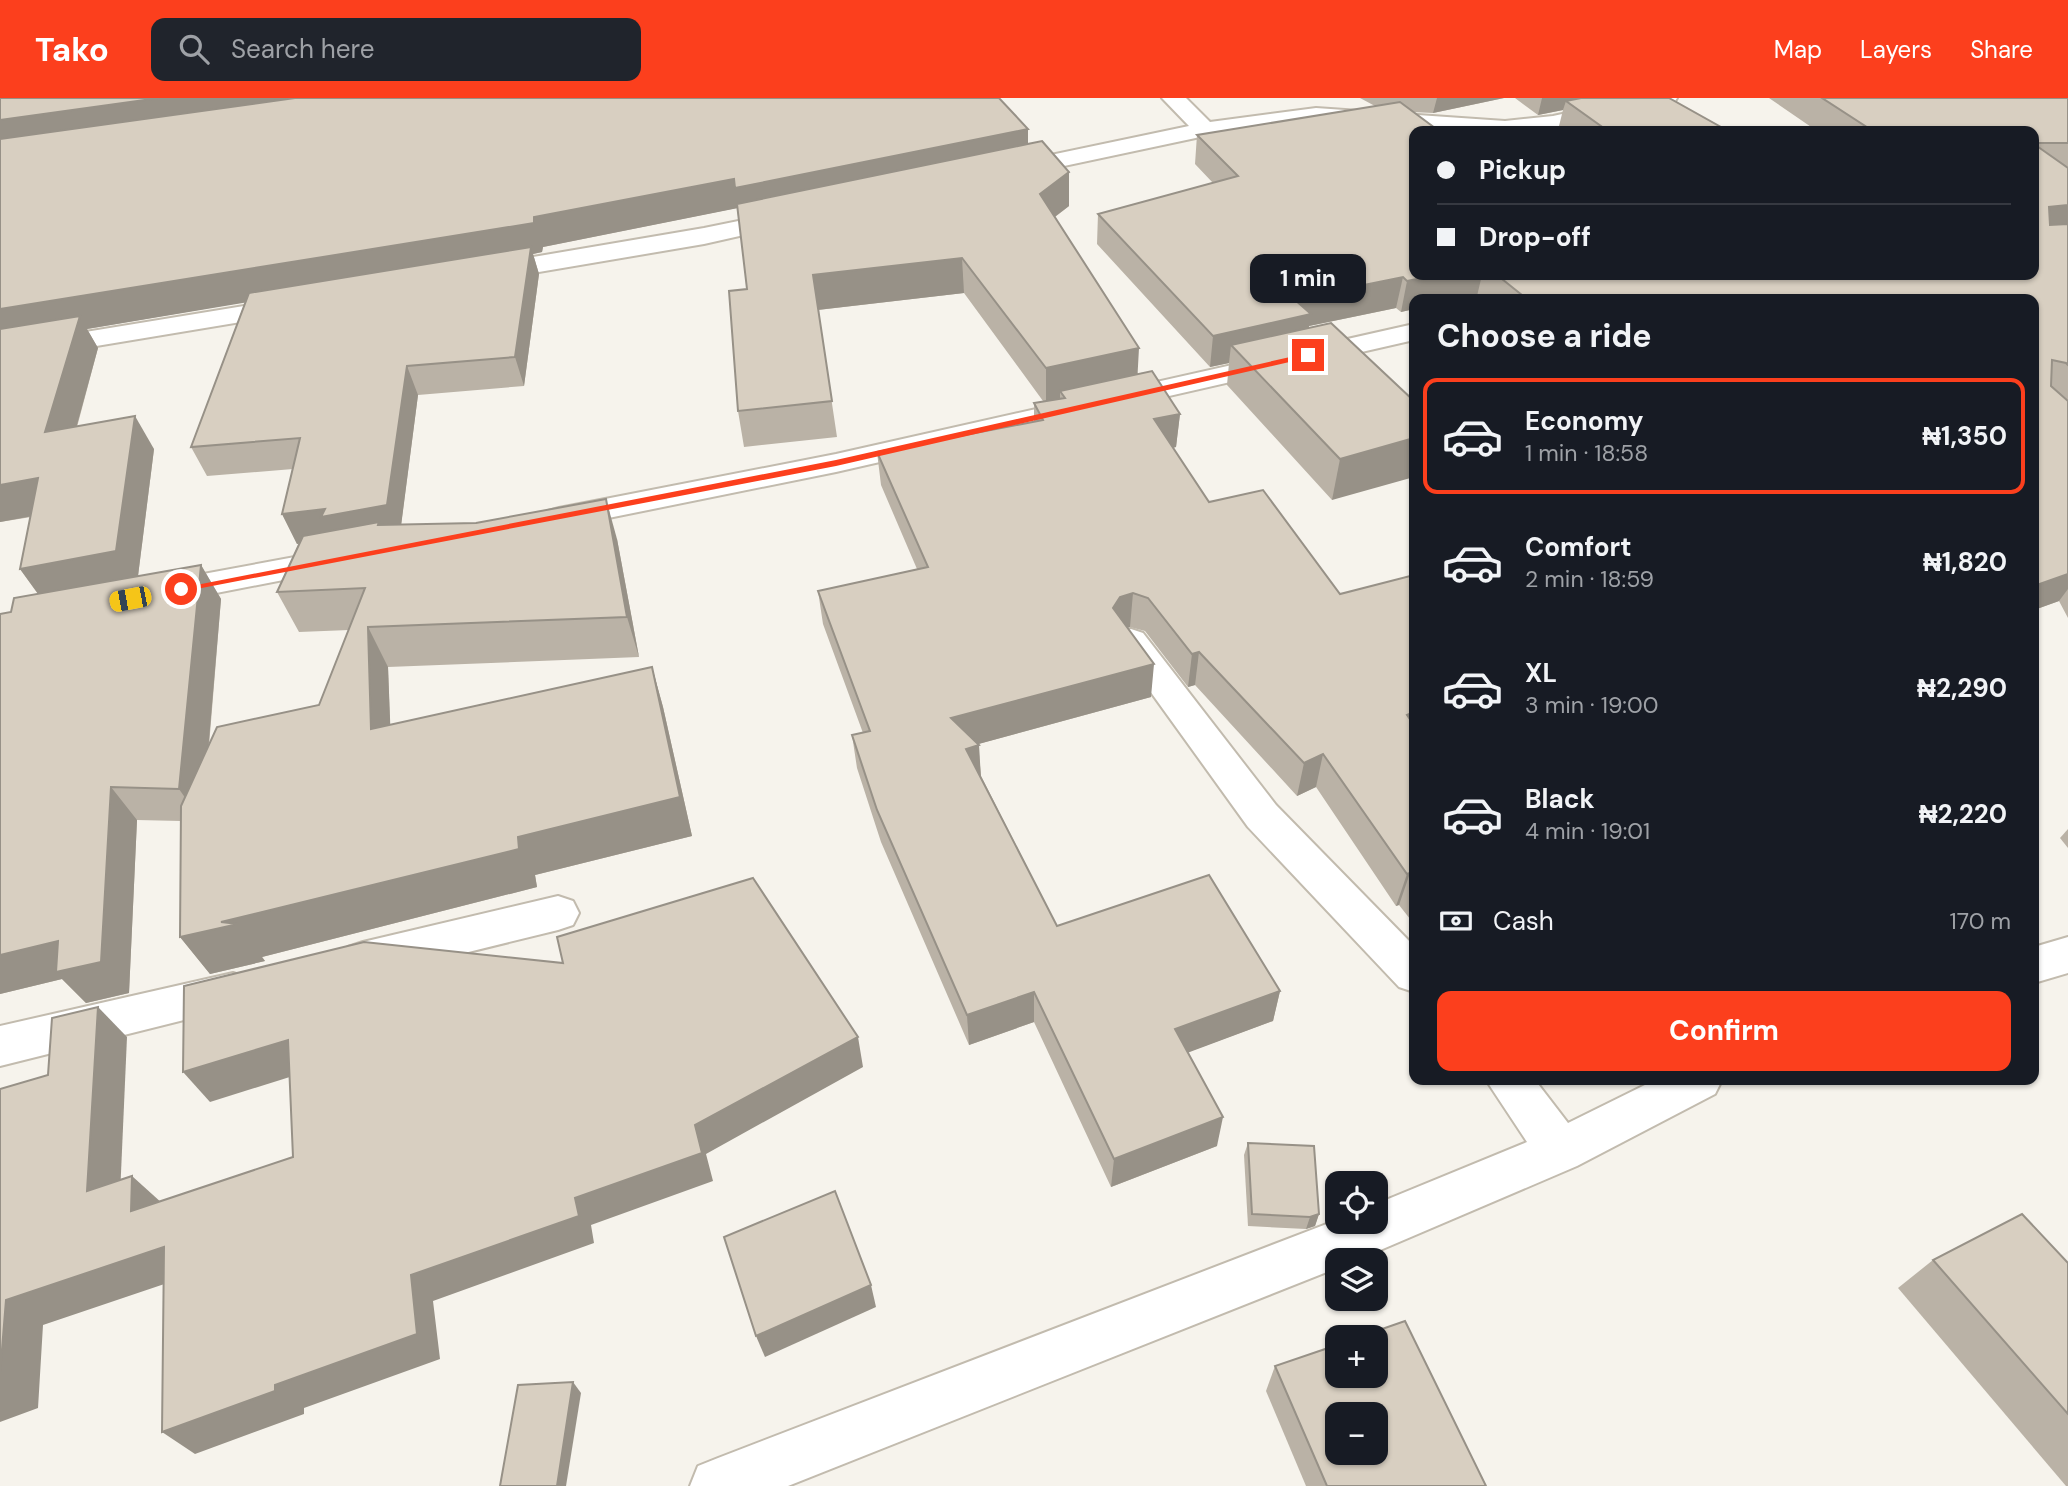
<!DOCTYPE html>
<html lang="en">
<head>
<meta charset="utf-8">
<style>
	:root { --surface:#171b24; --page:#20242c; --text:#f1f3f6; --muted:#9ea1a6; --line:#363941; --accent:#fc3f1d }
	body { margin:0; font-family:"DM Sans",sans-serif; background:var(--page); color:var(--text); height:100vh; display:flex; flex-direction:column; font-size:26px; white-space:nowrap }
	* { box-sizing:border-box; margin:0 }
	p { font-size:23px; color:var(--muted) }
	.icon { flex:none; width:38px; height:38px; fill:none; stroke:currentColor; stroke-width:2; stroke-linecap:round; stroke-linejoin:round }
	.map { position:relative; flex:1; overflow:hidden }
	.sheet { position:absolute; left:1409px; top:196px; width:630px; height:791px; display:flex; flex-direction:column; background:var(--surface); border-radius:14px; box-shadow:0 2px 5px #0004 }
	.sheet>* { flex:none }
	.banner { position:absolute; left:1409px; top:28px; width:630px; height:154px; border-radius:14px; box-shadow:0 2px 5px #0004; display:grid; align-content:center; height:154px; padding:0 28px; background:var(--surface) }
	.tools { position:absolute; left:1325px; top:1073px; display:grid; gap:14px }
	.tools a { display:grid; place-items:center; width:63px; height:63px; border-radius:14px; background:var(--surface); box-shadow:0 2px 5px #0004; font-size:35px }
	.end { position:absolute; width:32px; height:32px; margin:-16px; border:9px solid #fc3f1d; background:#fff; box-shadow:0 0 0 4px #fff }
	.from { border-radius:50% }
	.bubble { position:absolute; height:49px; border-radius:14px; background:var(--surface); box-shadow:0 2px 5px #0004; font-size:23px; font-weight:700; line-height:49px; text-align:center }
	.car { position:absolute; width:21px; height:42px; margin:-21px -10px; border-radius:9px; box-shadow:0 0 5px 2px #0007; background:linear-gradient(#f5c518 24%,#345 0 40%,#f5c518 0 76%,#345 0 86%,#f5c518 0) }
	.banner b { display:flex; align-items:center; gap:24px; height:66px; font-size:26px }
	.banner b+b { border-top:2px solid var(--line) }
	.banner i { width:18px; height:18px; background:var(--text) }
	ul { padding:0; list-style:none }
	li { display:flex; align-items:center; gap:21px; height:116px; margin:0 14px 10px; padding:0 14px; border:4px solid transparent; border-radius:14px }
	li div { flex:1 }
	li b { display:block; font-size:26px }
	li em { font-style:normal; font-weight:700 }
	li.on { border-color:var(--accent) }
	li>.icon { width:63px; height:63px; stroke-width:1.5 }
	h2 { padding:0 28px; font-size:32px; line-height:84px }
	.pay { display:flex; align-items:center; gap:18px; height:77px; padding:0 28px; font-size:26px }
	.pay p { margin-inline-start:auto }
	.primary-button { display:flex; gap:14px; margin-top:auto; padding:14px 28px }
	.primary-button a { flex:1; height:80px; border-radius:14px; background:var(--accent); color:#fff; font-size:28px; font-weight:700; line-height:80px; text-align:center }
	header { display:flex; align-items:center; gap:42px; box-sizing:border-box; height:98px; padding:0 35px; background:var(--accent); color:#fff }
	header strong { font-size:33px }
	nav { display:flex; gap:38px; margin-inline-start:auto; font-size:24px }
	.search { width:490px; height:63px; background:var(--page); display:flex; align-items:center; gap:18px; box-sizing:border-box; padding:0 24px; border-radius:14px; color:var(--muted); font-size:26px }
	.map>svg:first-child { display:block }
</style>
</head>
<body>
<header>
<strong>Tako</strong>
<div class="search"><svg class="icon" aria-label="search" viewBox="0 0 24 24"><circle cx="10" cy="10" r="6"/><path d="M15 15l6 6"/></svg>Search here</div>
<nav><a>Map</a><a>Layers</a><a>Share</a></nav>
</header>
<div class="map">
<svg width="2068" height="1388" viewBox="0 0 2068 1388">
	<rect width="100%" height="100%" fill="#f6f3ec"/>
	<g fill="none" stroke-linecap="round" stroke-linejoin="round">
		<g stroke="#c2bbae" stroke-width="4">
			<g id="minor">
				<polygon points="1162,0 1186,0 1210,24 1316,10 1505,23 1553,18 1636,0 1677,0 1674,5 1538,33 1455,33 1316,24 1205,38 1008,80 1000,78 996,73 1000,68 1008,66 1189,28"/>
				<polygon points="792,112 801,114 804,119 801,124 704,146 486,183 477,181 473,175 477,169 486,167 704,130"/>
				<polygon points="292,200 301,202 305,208 301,214 0,264 0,248"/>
				<polygon points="1414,226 1414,242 836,374 559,430 548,427 543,420 548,413 559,410 836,356"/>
				<polygon points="338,451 350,455 354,462 350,469 160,506 148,503 143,495 148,487 160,484"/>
				<polygon points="1131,531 1143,535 1276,707 1414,848 1414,894 1399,889 1248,729 1114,543 1119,535"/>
				<polygon points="558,798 573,803 579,815 573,827 558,832 363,880 348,875 342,862 348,849 363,844"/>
				<polygon points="2068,839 2068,875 2034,885 2034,849"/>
				<polygon points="233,875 248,880 255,893 248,906 0,968 0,928"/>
				<polygon points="1486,982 1535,982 1568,1025 1655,982 1722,982 1715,996 1577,1068 1357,1162 1337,1162 1337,1170 788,1388 690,1388 698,1368 718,1360 1337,1122 1376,1124 1376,1106 1527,1044"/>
			</g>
		</g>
		<use href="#minor" fill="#fff" fill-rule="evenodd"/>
	</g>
	<g fill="#bab2a6" fill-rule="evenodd">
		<path d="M0,0L1028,31V46L1069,108L1055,119L1138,276L1180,316L1176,349L1173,350L1209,404L1340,496L1414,477V826L1399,807L1396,808L1316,689L1297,698L1195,587L1188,589L1145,533L1130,529H1128L1151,599L978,646L981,678L1057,828L1280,893L1273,923L1188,954L1217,1048L1111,1089L1034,924L969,947L881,744L857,670L852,637L863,635L823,526L818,493L917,471L881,387L877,354L1034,323V305L1043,303L964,195L818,212L837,339L744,349L738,313L747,191L737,110L543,149L542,154L533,156L539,176L524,288L418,297L401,427L617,441L639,559L388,569L390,627L652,569L663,609L692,738L535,777L537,789L262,859L265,863L210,876L180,839L181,723L137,722L129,895L86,905L62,881L0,896V516L11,514L38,496L20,471L31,419L0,424ZM245,204L191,349L207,378L293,371L282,416L297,446L299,445L277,494L299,534L349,532L319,607L209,648L221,501L201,467L138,478L154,351L77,329L98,250L87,231Z"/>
		<polygon points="1360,0 1504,0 1433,15 1413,14 1414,177 2034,177 2034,33 1817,33 1769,0 2068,0 2068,520 2059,503 2034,512 2034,201 1481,201 1477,198 1414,201 1414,211 1401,214 1396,210 1309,228 1309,230 1414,303 1332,402 1227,287 1229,265 1210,269 1097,146 1098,116 1213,85 1195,66 1197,37 1375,8"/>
		<polygon points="1515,0 1669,0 1728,33 1560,33 1558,32 1563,12 1538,17"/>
		<polygon points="2068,731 2068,750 2060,740"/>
		<polygon points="1248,1045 1319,1116 1315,1128 1306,1131 1248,1128 1244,1057"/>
		<polygon points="1933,1162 2068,1165 2068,1388 2066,1388 1898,1190"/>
		<polygon points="1275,1268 1486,1388 1306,1388 1266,1293"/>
	</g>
	<g fill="#979187">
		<polygon points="159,0 370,0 0,52 0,22"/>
		<polygon points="1437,0 1504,0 1433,15"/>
		<polygon points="1542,0 1615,0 1566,3 1563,12 1538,17"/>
		<polygon points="1028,31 1028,59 738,110 543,149 542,154 533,156 539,176 524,288 515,259 530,157 87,231 98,250 66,367 45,334 0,240 0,208 534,119 734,81"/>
		<polygon points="1069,74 1069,108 1040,130 1040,96"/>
		<polygon points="2068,107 2068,135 2034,139 2049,109"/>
		<polygon points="962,160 964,195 817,212 813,177"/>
		<polygon points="1437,177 1482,177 1477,198 1460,201 1414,201 1414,211 1401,214 1407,183"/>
		<polygon points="1403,179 1396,210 1309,228 1306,248 1231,247 1229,265 1210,269 1213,238 1294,201"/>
		<polygon points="1139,250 1137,286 1060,293 1060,303 1046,306 1046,270"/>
		<polygon points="407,268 418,297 400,436 331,441 297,446 282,416"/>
		<polygon points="1180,316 1176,349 1152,354 1154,321"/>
		<polygon points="135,318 154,351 137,486 44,504 20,471"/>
		<polygon points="1414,340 1414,379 1332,402 1340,361"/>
		<polygon points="38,380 60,413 0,424 0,387"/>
		<polygon points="606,401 617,441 639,559 627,519"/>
		<polygon points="201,467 221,501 202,724 179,691"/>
		<polygon points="2068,476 2068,491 2059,503 2034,512 2034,488"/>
		<polygon points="1133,495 1130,529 1118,533 1113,510 1120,499"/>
		<polygon points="368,529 388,569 392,671 371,631"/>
		<polygon points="1199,554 1195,587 1188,589 1192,556"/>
		<polygon points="1154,566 1151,599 953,653 951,620"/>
		<polygon points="652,569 663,609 692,738 535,777 537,789 262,859 265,863 210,876 180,839 221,824 518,739"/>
		<polygon points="1414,586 1414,643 1407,618 1411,587"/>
		<polygon points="979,647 981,680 966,651"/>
		<polygon points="1323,656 1316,689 1297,698 1304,665"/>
		<polygon points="111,689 137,722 129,895 86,905 62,881 0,896 0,857"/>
		<polygon points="1410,775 1399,807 1396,808 1407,776"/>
		<polygon points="1280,893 1273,923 1171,961 1175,931"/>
		<polygon points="1034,894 1034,924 969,947 967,917"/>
		<polygon points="98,909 127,939 119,1120 87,1093"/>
		<polygon points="858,939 863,969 706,1056 713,1083 591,1127 594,1145 433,1203 440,1261 304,1310 304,1316 195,1356 162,1334 275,1287 411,1177 575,1100 695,1027"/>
		<polygon points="288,942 312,972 210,1004 183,974"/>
		<polygon points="1223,1019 1217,1048 1111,1089 1114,1061"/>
		<polygon points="132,1078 163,1106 131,1113"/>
		<polygon points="1319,1116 1315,1128 1306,1131 1310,1119"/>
		<polygon points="164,1149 194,1176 43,1227 38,1310 0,1324 0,1276 6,1202"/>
		<polygon points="871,1187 876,1209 765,1259 756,1238"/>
		<polygon points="573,1284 581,1295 566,1388 557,1388"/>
	</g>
	<g fill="#d8cfc1" stroke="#979187" stroke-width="2" fill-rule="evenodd">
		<polygon points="0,0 159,0 0,22"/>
		<polygon points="295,0 999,0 1028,31 735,90 734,81 534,119 534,125 0,211 0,41"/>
		<polygon points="1581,0 1669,0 1728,33 1608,33 1566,3"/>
		<polygon points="1822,0 2068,0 2068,45 2034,45 2034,33 1873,33"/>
		<polygon points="1400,4 1439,33 1414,33 1414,177 1437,177 1407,183 1403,179 1294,201 1311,216 1213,238 1098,116 1238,78 1197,37"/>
		<polygon points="1042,43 1069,74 1040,96 1139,250 1046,270 962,160 813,177 832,303 738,313 729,193 747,191 737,106"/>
		<polygon points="2034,46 2068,70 2068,107 2049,109 2050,127 2068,126 2068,267 2066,265 2052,262 2051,288 2068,303 2068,476 2034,488 2034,201 1527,201 1497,177 2034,177"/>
		<polygon points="531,149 515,259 407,268 387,407 321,419 325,411 282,416 300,340 191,349 249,195"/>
		<polygon points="80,218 45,334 135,318 116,453 20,471 38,380 0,387 0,231"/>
		<polygon points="1331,225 1414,303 1414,340 1340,361 1231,247"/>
		<polygon points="1152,273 1180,316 1154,321 1209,404 1263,392 1340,496 1414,477 1414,586 1411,587 1414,590 1414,614 1407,617 1414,627 1414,780 1410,775 1407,776 1323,656 1304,665 1199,554 1192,556 1148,500 1133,495 1120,499 1113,510 1154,566 951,620 979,647 966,651 1057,828 1209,777 1280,893 1175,931 1223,1019 1114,1061 1034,894 967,917 877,712 852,637 870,633 818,493 928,469 877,354 1043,322 1034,305 1065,300 1060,293"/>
		<polygon points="606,401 627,519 368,529 371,631 652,569 680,699 518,739 519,751 221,824 238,826 180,839 181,708 217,629 319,607 365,490 277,494 303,438 379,424 378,427 476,425"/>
		<polygon points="201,467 179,691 111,689 101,864 56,874 58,843 0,857 0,516 11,514 14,500"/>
		<polygon points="753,780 858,939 695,1027 702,1055 575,1100 579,1118 411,1177 417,1236 275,1287 275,1293 162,1334 164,1149 6,1202 0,1276 0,991 48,977 52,920 98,909 87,1093 132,1078 131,1113 293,1059 288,942 183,974 184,888 364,844 563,865 557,839"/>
		<polygon points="1248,1045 1314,1048 1319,1116 1310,1119 1252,1116"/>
		<polygon points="835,1093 871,1187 756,1238 724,1139"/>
		<polygon points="2022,1116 2068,1165 2068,1316 1933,1162"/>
		<path d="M1405,1223L1486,1388H1327L1275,1268L1337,1247V1278H1376V1239H1359ZM1337,1316H1376V1354H1337Z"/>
		<polygon points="573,1284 557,1388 500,1388 518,1287"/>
	</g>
	<polygon fill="#fc3f1d" points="1308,255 1311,259 836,368 181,494 176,491 836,362"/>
</svg>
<div class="tools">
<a><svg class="icon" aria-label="locate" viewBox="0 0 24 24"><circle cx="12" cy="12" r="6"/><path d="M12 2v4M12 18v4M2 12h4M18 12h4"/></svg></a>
<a><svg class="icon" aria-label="layers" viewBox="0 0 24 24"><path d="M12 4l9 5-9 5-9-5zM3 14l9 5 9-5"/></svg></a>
<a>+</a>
<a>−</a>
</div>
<i class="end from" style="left:181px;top:491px"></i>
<i class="end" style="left:1308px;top:257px"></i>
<div class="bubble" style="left:1250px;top:156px;width:116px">1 min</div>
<i class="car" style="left:130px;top:501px;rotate:259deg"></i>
<div class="banner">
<b><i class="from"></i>Pickup</b>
<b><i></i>Drop-off</b>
</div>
<section class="sheet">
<h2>Choose a ride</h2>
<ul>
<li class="on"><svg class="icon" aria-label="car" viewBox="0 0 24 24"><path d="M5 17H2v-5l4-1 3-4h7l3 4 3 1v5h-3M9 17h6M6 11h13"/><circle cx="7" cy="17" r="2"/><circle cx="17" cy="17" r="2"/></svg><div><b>Economy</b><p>1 min · 18:58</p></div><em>₦1,350</em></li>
<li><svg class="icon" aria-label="car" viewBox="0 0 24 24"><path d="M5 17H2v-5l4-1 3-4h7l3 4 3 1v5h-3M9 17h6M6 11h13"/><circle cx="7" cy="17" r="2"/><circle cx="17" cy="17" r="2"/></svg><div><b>Comfort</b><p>2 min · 18:59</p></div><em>₦1,820</em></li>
<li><svg class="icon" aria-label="car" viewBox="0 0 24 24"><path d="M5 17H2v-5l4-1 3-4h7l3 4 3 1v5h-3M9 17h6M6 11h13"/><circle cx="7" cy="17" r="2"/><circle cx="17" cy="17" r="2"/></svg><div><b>XL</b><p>3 min · 19:00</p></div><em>₦2,290</em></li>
<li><svg class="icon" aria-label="car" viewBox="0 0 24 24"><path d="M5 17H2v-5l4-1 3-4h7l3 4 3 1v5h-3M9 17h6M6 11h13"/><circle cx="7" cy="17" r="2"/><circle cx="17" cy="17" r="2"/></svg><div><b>Black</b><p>4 min · 19:01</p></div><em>₦2,220</em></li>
</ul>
<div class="pay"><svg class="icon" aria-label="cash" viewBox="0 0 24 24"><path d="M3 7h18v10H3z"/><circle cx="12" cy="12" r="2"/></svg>Cash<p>170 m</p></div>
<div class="primary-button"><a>Confirm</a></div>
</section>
</div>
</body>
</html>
